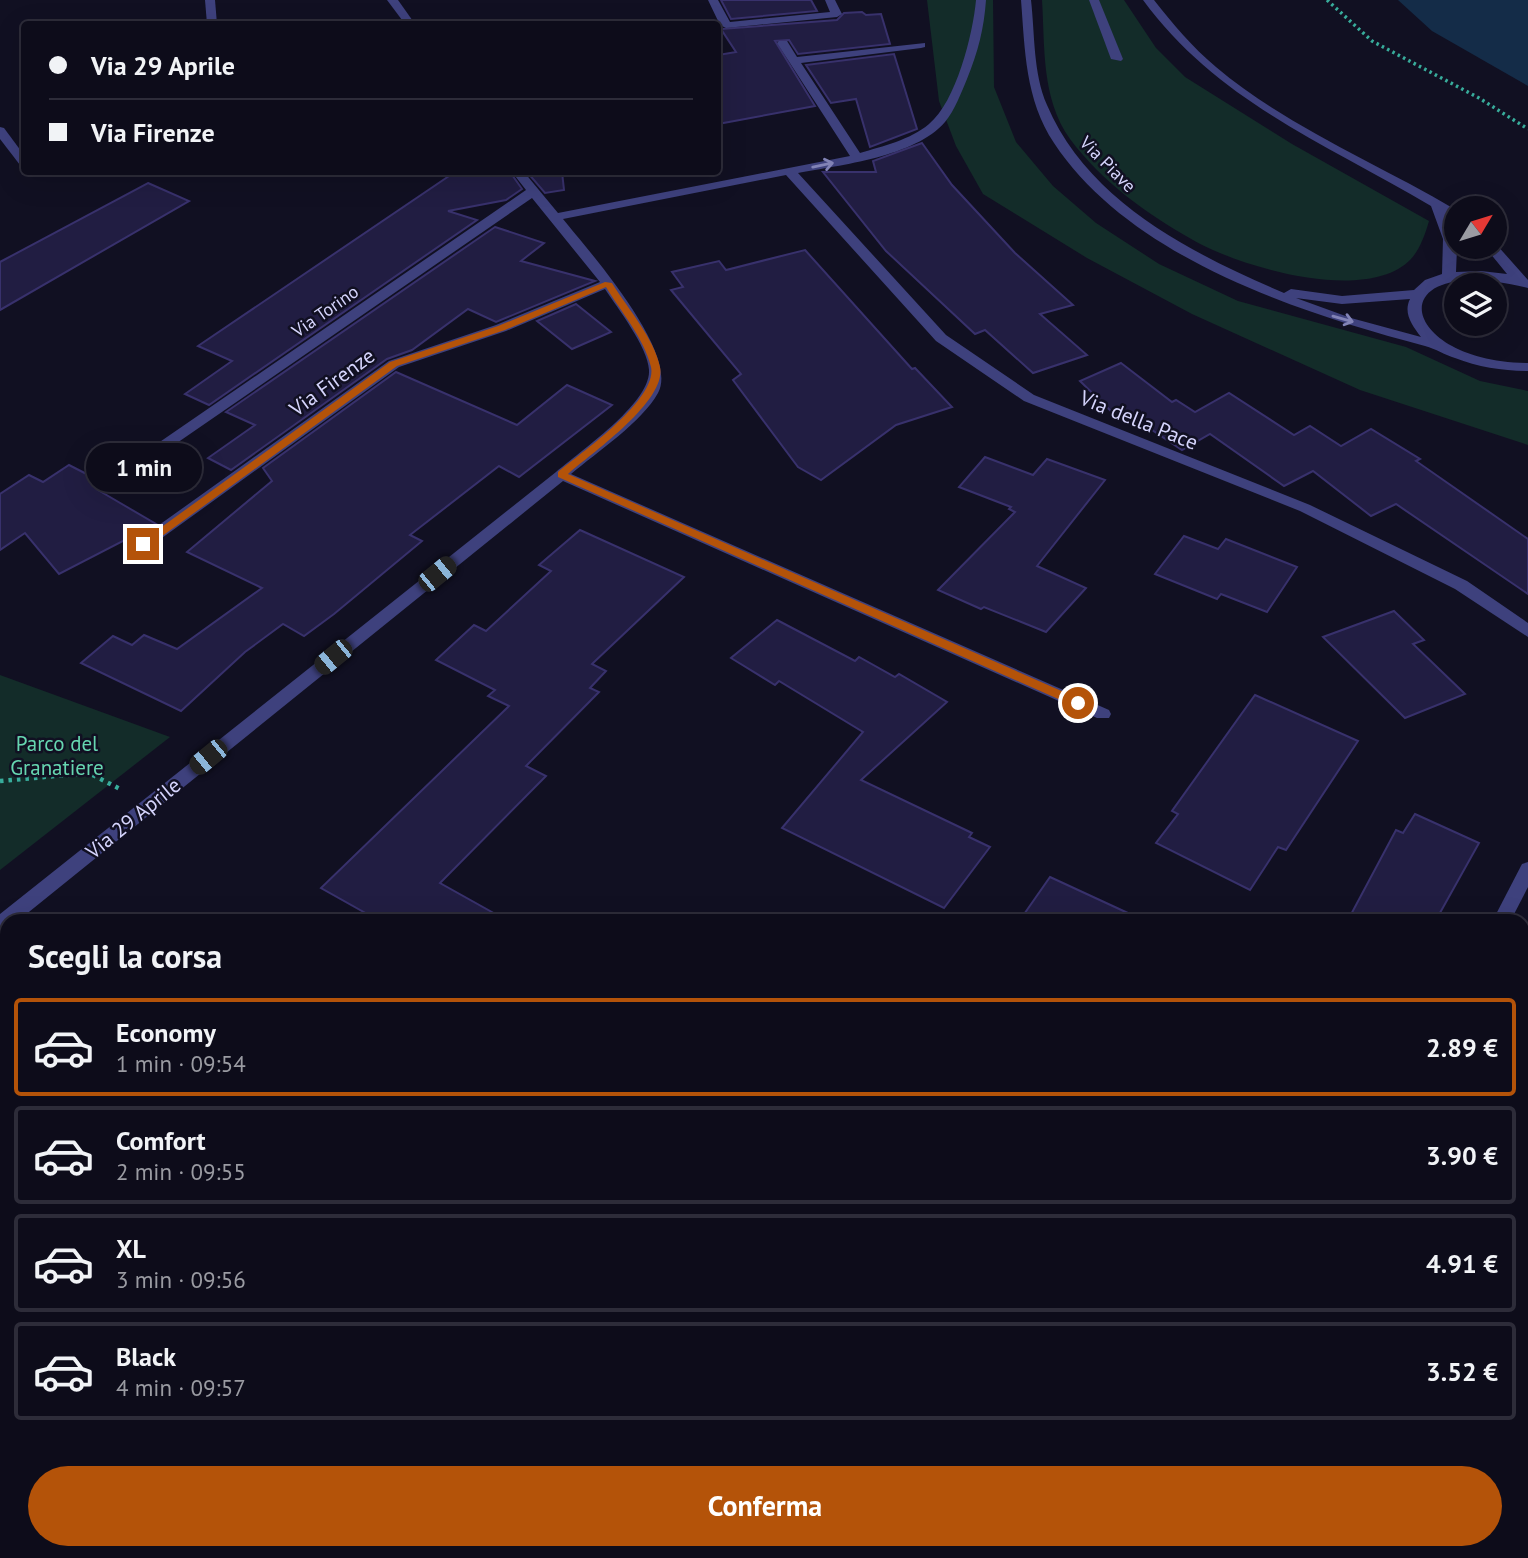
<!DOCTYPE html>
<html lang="it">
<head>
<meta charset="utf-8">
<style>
	:root { --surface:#0d0c1a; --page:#161523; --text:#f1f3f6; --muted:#9a9ba2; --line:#2d2c39; --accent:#b45309 }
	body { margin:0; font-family:"PT Sans",sans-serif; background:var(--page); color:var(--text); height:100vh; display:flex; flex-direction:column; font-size:26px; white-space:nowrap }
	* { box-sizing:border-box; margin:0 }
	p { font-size:23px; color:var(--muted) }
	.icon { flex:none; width:38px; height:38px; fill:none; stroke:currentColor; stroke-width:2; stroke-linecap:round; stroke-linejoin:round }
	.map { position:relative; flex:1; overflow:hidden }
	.details { position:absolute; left:0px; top:914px; width:1530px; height:646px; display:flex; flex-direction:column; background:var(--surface); border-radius:21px 21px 0 0; box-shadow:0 7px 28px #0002,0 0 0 2px var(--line) }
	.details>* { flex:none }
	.banner { position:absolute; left:21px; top:21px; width:700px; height:154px; border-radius:7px; box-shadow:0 7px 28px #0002,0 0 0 2px var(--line); display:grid; align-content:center; height:154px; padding:0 28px; background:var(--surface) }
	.needle { width:46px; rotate:52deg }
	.tools { position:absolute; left:1444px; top:196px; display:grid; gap:14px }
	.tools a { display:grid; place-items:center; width:63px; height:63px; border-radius:50%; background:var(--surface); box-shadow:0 7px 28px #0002,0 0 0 2px var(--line); font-size:35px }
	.end { position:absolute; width:32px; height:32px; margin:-16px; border:9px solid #b45309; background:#fff; box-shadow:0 0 0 4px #fff }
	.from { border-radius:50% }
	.bubble { position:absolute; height:49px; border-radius:24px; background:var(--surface); box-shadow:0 7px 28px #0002,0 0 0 2px var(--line); font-size:23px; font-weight:700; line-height:49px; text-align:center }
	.car { position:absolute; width:21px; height:42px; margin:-21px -10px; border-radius:9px; box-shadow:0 0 5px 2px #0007; background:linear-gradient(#222 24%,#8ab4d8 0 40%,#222 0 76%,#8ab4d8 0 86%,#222 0) }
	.banner b { display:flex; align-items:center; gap:24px; height:66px; font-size:26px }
	.banner b+b { border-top:2px solid var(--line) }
	.banner i { width:18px; height:18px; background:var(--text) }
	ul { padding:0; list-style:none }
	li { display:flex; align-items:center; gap:21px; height:98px; margin:0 14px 10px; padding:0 14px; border:4px solid var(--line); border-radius:7px }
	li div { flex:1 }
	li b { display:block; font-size:26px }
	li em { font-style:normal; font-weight:700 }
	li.current { border-color:var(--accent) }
	li>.icon { width:63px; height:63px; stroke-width:1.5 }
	h2 { padding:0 28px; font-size:32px; line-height:84px }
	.button { display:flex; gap:14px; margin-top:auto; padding:14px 28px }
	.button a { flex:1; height:80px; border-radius:42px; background:var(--accent); color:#fff; font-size:28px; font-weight:700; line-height:80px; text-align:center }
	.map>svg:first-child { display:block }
</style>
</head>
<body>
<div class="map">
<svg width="1528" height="1558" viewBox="0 0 1528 1558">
	<rect width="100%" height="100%" fill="#111022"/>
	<g fill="#132c29">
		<polygon points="927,0 993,0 994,87 1016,142 1053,186 1096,223 1159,264 1238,301 1406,347 1480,381 1528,391 1528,445 1360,390 1192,314 1087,258 983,194 956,146 939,101"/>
		<path d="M1042,0H1124L1156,48L1185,77L1292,144L1429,221C1425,235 1420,249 1411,259C1367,305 1240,267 1193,240C1147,214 1102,182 1070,139C1041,98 1045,47 1042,0Z"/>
		<polygon points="0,675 170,737 0,870"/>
	</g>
	<polygon fill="#142c48" points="1398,0 1528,0 1528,86 1432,31"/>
	<g fill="#211d42" stroke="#38316c" stroke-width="2">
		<polygon points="721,0 811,0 817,11 731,19"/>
		<polygon points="862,12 866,15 881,14 890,44 798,54 789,40 775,41 815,106 718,124 718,55 736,52 721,29 837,20 844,13"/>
		<polygon points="894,54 917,129 870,147 856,99 831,103 806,65"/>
		<polygon points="922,143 952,185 1015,253 1073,305 1040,314 1087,355 1033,373 985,330 975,334 886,251 823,172 876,172 873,161"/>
		<polygon points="455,172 510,172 522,189 506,200 448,211 477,220 209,405 185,394 232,361 198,346"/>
		<polygon points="527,172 562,172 564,190 545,193"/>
		<polygon points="148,183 189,201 0,310 0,262"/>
		<polygon points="495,227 544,243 521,261 595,281 496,322 468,309 412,350 387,359 231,470 208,458 255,425 226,412"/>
		<polygon points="805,250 912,369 915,368 952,407 896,425 821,480 798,467 733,380 741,374 671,290 683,287 672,272 719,261 726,270"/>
		<polygon points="576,304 611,332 572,349 537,321"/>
		<polygon points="1121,363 1172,402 1176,400 1195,412 1229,393 1294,435 1310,426 1341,446 1371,429 1420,459 1416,461 1528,539 1528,594 1396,504 1371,516 1313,471 1284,486 1210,434 1182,450 1125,412 1116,416 1080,381"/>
		<polygon points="396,372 517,425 567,385 612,405 519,477 499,466 410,535 422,541 334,614 304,636 283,624 245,652 181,711 81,663 113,636 132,645 144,635 177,649 262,588 187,552 272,481 263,468"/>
		<polygon points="985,457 1033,475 1047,459 1105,480 1037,566 1086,588 1046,632 984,607 981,609 938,590 1015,512 1009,509 1011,507 959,487"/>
		<polygon points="69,465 106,484 98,490 156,524 59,574 25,533 0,550 0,494 29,475 43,482"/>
		<polygon points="580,530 684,577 592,664 606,671 590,688 599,692 526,766 546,776 440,883 506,920 378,920 321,888 509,706 488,696 495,690 436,660 474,625 486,631 551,571 539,565"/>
		<polygon points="1184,536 1218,549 1226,539 1297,567 1267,612 1221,594 1217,599 1155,574"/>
		<polygon points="1394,611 1424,640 1413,644 1465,694 1405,718 1323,637"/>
		<polygon points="777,620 855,661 859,657 895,677 899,674 947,702 861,780 972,833 969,837 990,847 944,908 782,828 863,732 779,681 775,685 731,658"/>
		<polygon points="1255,695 1358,741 1286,850 1278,847 1250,890 1156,843 1178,814 1172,811"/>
		<polygon points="1415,814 1479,843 1436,920 1348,920 1396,830 1403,833"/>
		<polygon points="1050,877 1143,920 1020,920"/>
	</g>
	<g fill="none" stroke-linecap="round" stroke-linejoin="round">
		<polyline stroke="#38ac9b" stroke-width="3.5" stroke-dasharray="2.5 3.5" stroke-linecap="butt" points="1327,0 1372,41 1479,98 1528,129"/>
		<polyline stroke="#38ac9b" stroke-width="4.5" stroke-dasharray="3.5 5" stroke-linecap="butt" points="0,781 89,773 122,790"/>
		<polyline stroke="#38ac9b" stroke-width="5" stroke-dasharray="4.5 6" stroke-linecap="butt" points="366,1558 369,1552"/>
		<g fill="#3e417d" fill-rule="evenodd">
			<polygon points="205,0 215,0 217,24 207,24"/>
			<polygon points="387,0 398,0 415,24 405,24"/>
			<polygon points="708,0 718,0 730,22 830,12 825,0 835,0 842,14 837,17 726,28 720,25"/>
			<path d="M976,0H986C984,29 978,52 967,79C961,93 955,110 945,122C915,157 840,165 798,173L946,335L1034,395L1310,505L1467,581L1528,623V637L1455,589L1300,511L1024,401L936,341L786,175L563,219C588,250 680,353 658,393C642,422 597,452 571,474L1109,710L1111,714L1109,718H1097L563,481L19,920H7V930L0,932V914L556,472C580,451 651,403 649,370C648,347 618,309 605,289L506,331L399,367L148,548H138L135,544L138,540L389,361L496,325L600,282L532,198L145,465H135V459L526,190L512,172H524L558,213L850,156L777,43L779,41H787L797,57L925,43V47L921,48L801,63L860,153C883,146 910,140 929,124C956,102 973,34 976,0Z"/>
			<path d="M1021,0H1031C1035,35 1033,73 1047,105C1088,202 1193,254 1284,293L1291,289L1342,296L1414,290L1425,280L1442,274L1443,239L1431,206C1325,143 1218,102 1143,0H1154C1173,24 1192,47 1216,67C1287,127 1377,163 1456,210V219L1449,216L1457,248L1456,272L1481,271L1507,274L1485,247L1496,244L1528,280V288C1377,250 1396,362 1528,363V371C1503,371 1478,367 1455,358C1445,355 1436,349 1425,346C1300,313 1130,258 1054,143C1025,99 1025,50 1021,0ZM1296,298L1342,304L1410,299C1403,313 1412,325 1421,337L1351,318Z"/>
			<polygon points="1089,0 1099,0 1123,59 1121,61 1111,59"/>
			<polygon points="0,127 4,128 24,155 24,166 20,165 0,139"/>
			<polygon points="1528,862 1528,887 1511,920 1493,920 1522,864"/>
			<polygon points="0,1064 7,1067 7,1087 0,1084"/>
			<polygon points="1522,1378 1528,1380 1528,1403 1522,1401"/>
			<polygon points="446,1552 475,1552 477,1558 448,1558"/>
			<polygon points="896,1552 922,1552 920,1558 894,1558"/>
		</g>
	</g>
	<defs><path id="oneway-shaft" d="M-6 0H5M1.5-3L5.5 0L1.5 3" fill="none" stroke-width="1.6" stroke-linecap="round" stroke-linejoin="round" transform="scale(1.75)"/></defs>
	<g stroke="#8283b6">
		<use href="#oneway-shaft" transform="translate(823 165) rotate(-12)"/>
		<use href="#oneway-shaft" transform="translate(1343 319) rotate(16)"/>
	</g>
	<path fill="#b45309" d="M605,282L612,283C628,309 654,338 660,367C667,401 592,453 568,474L1082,700V706H1074L558,477V472C581,453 658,399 651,367C644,338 621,312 606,287L505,330L397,366L147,547L138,544L390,362L498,326Z"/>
	<g text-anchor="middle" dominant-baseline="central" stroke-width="5" stroke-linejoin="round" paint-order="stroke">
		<g font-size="18" fill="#d5d4fc" stroke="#111022">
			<text transform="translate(1108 164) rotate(45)">Via Piave</text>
			<text transform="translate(325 311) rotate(-35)">Via Torino</text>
		</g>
		<g font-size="21" fill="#d5d4fc" stroke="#111022">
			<text transform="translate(332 382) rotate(-36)">Via Firenze</text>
			<text transform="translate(1139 420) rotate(22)">Via della Pace</text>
			<text transform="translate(133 818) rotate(-39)">Via 29 Aprile</text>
		</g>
		<g font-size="21" fill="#66d6b0" stroke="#111022">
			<text x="57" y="743">Parco del<tspan x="57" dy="24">Granatiere</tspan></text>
		</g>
	</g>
</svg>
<div class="tools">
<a><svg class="needle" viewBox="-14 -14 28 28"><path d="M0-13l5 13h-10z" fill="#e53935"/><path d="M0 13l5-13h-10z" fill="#9a9ba2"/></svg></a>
<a><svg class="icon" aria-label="layers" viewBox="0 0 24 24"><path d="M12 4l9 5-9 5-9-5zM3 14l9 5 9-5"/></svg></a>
</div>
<i class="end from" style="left:1078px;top:703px"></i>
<i class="end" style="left:143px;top:544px"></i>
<div class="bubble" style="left:86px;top:443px;width:116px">1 min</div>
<i class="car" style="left:437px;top:574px;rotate:51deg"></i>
<i class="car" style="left:333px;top:657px;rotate:231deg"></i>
<i class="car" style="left:208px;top:757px;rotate:231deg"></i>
<div class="banner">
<b><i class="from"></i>Via 29 Aprile</b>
<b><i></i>Via Firenze</b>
</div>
<section class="details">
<h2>Scegli la corsa</h2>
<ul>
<li class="current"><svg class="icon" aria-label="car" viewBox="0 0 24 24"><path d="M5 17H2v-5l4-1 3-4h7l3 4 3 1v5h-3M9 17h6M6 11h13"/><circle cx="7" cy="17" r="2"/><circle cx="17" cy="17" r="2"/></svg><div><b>Economy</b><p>1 min · 09:54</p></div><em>2.89 €</em></li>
<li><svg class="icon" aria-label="car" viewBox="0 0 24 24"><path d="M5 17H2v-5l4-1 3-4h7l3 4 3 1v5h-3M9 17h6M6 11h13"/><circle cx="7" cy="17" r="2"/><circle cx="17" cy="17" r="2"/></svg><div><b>Comfort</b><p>2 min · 09:55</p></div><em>3.90 €</em></li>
<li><svg class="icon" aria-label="car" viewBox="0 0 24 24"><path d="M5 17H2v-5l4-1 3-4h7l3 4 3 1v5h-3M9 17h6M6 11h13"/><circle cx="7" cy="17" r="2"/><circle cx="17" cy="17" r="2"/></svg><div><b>XL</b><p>3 min · 09:56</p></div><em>4.91 €</em></li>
<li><svg class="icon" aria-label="car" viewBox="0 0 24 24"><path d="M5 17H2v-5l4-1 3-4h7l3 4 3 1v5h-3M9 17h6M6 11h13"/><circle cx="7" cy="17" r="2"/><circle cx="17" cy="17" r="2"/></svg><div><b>Black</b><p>4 min · 09:57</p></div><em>3.52 €</em></li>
</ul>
<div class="button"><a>Conferma</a></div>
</section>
</div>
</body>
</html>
